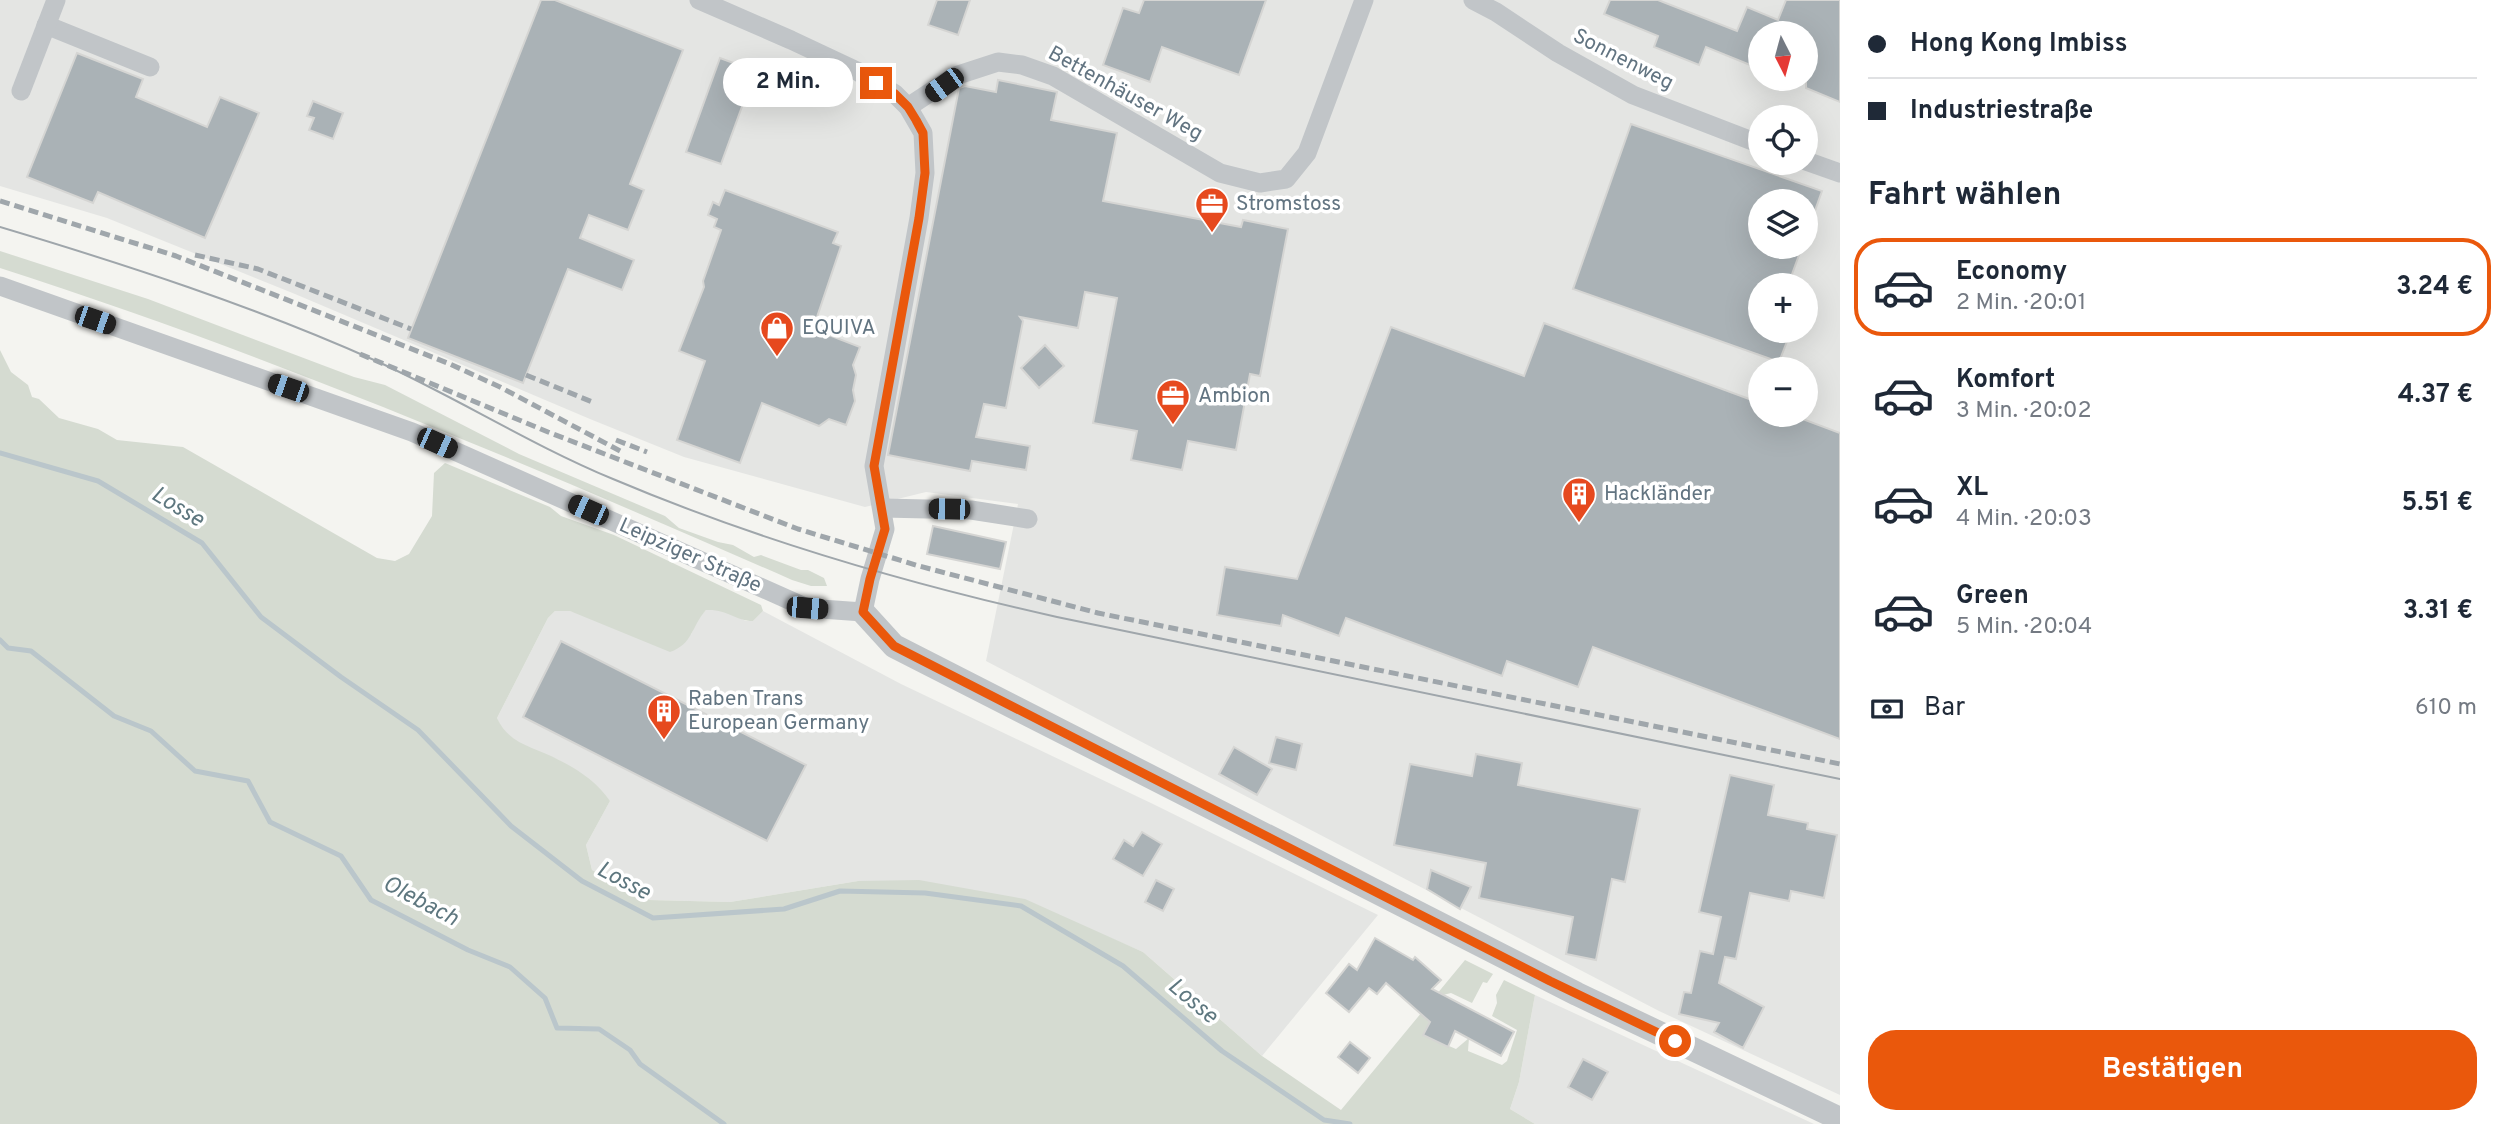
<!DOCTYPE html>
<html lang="de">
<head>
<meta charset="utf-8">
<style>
	:root { --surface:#fff; --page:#f6f6f7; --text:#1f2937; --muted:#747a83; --line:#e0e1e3; --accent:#ea580c }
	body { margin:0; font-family:Overpass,sans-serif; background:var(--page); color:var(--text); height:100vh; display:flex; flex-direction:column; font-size:26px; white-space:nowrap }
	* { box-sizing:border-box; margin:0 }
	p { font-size:23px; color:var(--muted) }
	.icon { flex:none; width:38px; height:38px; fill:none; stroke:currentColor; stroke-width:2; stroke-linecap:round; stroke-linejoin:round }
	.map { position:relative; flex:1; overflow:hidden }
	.sheet { display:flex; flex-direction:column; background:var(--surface); width:665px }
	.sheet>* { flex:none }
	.banner { display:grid; align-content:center; height:154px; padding:0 28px; background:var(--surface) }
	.needle { width:46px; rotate:174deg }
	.controls { position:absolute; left:1748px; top:21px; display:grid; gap:14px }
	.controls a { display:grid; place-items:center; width:70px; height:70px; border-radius:50%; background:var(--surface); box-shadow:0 7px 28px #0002; font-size:35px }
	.end { position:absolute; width:32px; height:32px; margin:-16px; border:9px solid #ea580c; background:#fff; box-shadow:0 0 0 4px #fff }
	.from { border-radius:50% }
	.bubble { position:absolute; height:49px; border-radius:24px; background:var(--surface); box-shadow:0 7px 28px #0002; font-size:23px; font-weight:700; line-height:49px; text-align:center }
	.car { position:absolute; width:21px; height:42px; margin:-21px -10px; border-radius:9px; box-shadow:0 0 5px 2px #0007; background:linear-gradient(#222 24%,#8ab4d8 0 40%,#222 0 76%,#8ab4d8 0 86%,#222 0) }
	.banner b { display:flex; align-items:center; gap:24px; height:66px; font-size:26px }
	.banner b+b { border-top:2px solid var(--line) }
	.banner i { width:18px; height:18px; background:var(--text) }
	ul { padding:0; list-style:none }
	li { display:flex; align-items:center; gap:21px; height:98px; margin:0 14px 10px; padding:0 14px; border:4px solid transparent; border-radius:28px }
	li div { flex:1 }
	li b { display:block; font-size:26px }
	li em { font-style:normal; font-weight:700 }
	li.on { border-color:var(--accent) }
	li>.icon { width:63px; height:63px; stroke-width:1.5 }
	h2 { padding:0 28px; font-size:32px; line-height:84px }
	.pay { display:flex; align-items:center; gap:18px; height:77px; padding:0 28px; font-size:26px }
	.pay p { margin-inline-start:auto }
	.cta { display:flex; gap:14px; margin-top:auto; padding:14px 28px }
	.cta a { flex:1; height:80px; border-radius:28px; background:var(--accent); color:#fff; font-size:28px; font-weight:700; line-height:80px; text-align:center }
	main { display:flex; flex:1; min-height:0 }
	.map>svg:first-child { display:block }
</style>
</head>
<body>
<main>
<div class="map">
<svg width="1840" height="1124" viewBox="0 0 1840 1124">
	<rect width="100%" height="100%" fill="#f4f4f0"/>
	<g fill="#e4e5e3" fill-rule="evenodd">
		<path d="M0,0H1840V1095L1659,1011L986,661L1018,504L926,492L865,507L684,457L590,419L295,294L107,218L0,186ZM1760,33H1806V79H1760ZM1760,117H1806V163H1760ZM1760,201H1806V247H1760ZM1760,285H1806V331H1760ZM1760,369H1806V415H1760Z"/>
		<polygon points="720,609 746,621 753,621 763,611 901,684 1153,804 1378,915 1262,1056 1143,952 1085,927 858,881 730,902 649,900 592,870 586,845 610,801 559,760 521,745 502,730 497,718 548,618 555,611 570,611 691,635 696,621 706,610"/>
		<polygon points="1535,995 1814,1124 1535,1124 1510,1109 1519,1082"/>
	</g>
	<g fill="#d5dbd1">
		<path d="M0,251L148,299L354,377L385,385L519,454L665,516L679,528L718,542L733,545L754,557L761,555L801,570H808L824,578L827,586H811L792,580C532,466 271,355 0,268Z"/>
		<path d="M0,350L11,372L28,385L32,397L39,399L59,418L98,429L117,440L183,447L377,558L395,561L409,554L432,516L434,473L445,463L550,507L561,516L614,535L761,605L763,611L753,621C735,621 728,609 706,610C691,627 693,644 670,652L570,611H555L548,618L497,718C509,745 535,747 559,760C579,770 598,783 610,801L586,845L592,870L649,900L730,902L858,881L919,880L1025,899L1143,952L1262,1056L1341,1110L1465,960L1493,974L1487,983L1483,982L1472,1003L1451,993L1443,995L1423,1035L1456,1049L1469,1038L1468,1051L1502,1065L1507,1061L1517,1030L1492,1016L1497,1003L1496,995L1504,980L1535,995L1519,1082L1510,1109L1535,1124H0Z"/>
	</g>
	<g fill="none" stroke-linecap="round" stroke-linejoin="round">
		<g stroke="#bac6cb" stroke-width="5">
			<polyline points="0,453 98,481 202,543 261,617 341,677 418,730 511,826 582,881 653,918 784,909 840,891 925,893 1021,906 1123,966 1222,1051 1324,1120 1350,1124"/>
			<polyline points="0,640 8,648 31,651 114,716 151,731 195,771 248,781 270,822 341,856 371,900 468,950 510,967 545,998 557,1028 599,1029 630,1050 640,1064 724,1124"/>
		</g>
	</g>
	<g fill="#aab2b6" stroke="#d5d5d3" stroke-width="2">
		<polygon points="541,0 555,0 683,50 630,184 644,190 628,230 589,215 580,238 634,260 622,290 568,269 523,383 408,338"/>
		<polygon points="937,0 970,0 958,35 928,25"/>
		<polygon points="1144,0 1266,0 1239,75 1162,47 1150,82 1103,65 1123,8 1139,13"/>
		<polygon points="1610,0 1658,0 1737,31 1747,7 1778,20 1786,0 1840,0 1840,102 1806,88 1806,33 1760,33 1760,69 1706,47 1699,65 1654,47 1658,36 1604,14"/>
		<polygon points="77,53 143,79 136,97 207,127 220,97 259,113 205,238 98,192 93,203 27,177"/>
		<polygon points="720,58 755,71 721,164 686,152"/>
		<polygon points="998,80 1057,92 1051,120 1117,133 1103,201 1241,227 1243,220 1288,229 1260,376 1250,374 1236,450 1188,441 1182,470 1131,460 1137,431 1093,423 1117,298 1085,292 1078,328 1020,317 1023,321 1006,408 984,404 976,437 1030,446 1026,470 972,461 970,471 888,455 959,88 965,86 996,92"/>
		<polygon points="313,101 343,113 333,139 309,130 314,118 307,116"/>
		<polygon points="1631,124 1822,191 1808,230 1806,230 1806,201 1760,201 1760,247 1802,247 1788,285 1760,285 1760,331 1791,331 1779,362 1573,289"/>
		<polygon points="725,190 838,232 833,243 841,246 813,329 860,347 853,365 856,375 853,390 855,401 846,425 829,419 819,426 762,403 740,463 677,440 705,361 679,351 704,287 703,281 721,230 714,227 717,219 708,215 713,202 719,205"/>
		<polygon points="1544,323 1760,403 1760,415 1792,415 1840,433 1840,739 1593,647 1578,687 1507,661 1502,676 1346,618 1339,636 1283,615 1281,626 1217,615 1225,567 1297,579 1391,327 1524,376"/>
		<polygon points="1045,345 1064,366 1039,388 1021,368"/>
		<polygon points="933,526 1006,542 1000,569 927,554"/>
		<polygon points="561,641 806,765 767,841 523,717"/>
		<polygon points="1276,737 1302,744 1296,770 1269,763"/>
		<polygon points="1234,747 1272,769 1257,795 1219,774"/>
		<polygon points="1476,754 1522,763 1518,785 1640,809 1625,882 1612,879 1596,960 1566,954 1573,917 1479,898 1486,863 1394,845 1410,764 1472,776"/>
		<polygon points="1730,775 1774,785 1768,815 1808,823 1807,829 1837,835 1824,898 1791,891 1789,901 1750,893 1736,959 1725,957 1719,983 1764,1007 1743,1048 1714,1032 1719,1023 1679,1014 1684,992 1691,993 1700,951 1713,954 1721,917 1699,912"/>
		<polygon points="1142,832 1162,844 1143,876 1113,859 1124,840 1133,846"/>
		<polygon points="1431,870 1471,887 1460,909 1427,889"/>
		<polygon points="1156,880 1174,889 1163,911 1145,902"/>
		<polygon points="1375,938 1413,960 1415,957 1441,980 1432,989 1514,1032 1501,1056 1455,1031 1448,1047 1423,1035 1430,1022 1386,983 1377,994 1369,988 1349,1012 1326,993 1349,964 1357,970"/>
		<polygon points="1350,1042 1370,1058 1358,1073 1338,1057"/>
		<polygon points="1583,1059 1608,1072 1592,1100 1568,1087"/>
	</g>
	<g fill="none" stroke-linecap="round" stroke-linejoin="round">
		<g stroke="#c1c5c8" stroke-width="19">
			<polyline points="1473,0 1496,12 1558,53 1633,95 1760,144"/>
			<polyline points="46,25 150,67"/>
			<polyline points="21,91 56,0"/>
			<polyline points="908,107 955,76 998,62 1022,65 1053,76 1220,173 1260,183 1286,179 1307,153 1364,0"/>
			<polyline points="1806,161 1840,173"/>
			<polyline points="0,286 412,432 807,608 863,612 870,579 885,529 874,466 919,218 925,173 923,133 908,107 895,94 857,71 791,40 699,0"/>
			<polyline points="883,508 971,510 1028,519"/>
		</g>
		<polyline stroke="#c1c5c8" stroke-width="24" points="863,612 894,646 1577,994 1840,1119"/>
		<path stroke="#9fa6ab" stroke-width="2" d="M0,227C127,265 253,306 374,360C456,397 531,445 613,479C757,540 905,583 1057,617L1840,779"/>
		<g stroke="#9fa6ab" stroke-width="5" stroke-dasharray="10 5" stroke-linecap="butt">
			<polyline points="0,201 176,256 450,364 500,387 624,453"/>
			<polyline points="195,255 258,269 411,329"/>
			<polyline points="360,354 548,432 798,529 919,566 1098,613 1840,764"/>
			<polyline points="526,375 595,403"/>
			<polyline points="616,440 647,452"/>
		</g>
	</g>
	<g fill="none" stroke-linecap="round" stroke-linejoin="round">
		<polyline stroke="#ea580c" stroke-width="9" points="876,83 895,94 908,107 916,120 923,133 925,173 919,218 874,466 885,529 870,579 863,612 894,646 1550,981 1675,1041"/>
	</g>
	<defs>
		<g id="office-pin" transform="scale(1.75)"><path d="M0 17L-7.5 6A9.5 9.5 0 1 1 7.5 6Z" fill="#e6491e" stroke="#fff"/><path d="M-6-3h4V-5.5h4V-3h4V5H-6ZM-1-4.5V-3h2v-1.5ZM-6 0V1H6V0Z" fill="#fff"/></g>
		<g id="shop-pin" transform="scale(1.75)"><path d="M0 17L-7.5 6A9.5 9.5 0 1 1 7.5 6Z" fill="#e6491e" stroke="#fff"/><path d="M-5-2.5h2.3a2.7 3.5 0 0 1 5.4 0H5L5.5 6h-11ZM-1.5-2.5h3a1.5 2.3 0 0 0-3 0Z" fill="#fff"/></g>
		<g id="building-pin" transform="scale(1.75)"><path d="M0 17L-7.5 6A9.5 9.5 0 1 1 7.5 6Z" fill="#e6491e" stroke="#fff"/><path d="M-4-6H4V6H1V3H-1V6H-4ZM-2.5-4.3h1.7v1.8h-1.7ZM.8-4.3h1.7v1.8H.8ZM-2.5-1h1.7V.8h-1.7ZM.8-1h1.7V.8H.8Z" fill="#fff"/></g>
	</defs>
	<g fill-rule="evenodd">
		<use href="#office-pin" x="1212" y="204"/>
		<use href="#shop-pin" x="777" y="328"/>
		<use href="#office-pin" x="1173" y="396"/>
		<use href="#building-pin" x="1579" y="494"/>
		<use href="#building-pin" x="664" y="711"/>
	</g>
	<g text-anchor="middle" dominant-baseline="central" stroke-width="7" stroke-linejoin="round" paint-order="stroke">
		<g font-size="21" fill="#627481" stroke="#fff">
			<text transform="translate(1623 60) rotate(27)">Sonnenweg</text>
			<text transform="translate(1125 94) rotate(29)">Bettenhäuser Weg</text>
			<text transform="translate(690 556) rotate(24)">Leipziger Straße</text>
		</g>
		<g font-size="21" fill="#627481" stroke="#fff" text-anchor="start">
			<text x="1236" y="204">Stromstoss</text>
			<text x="802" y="328">EQUIVA</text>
			<text x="1198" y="396">Ambion</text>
			<text x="1604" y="494">Hackländer</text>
			<text x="688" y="699">Raben Trans<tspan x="688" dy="24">European Germany</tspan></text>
		</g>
		<g font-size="23" font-style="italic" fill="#5e777f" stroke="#fff">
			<text transform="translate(177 508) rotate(31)">Losse</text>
			<text transform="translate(623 882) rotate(28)">Losse</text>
			<text transform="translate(420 902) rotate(28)">Olebach</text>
			<text transform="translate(1192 1002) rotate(40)">Losse</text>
		</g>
	</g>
</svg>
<div class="controls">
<a><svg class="needle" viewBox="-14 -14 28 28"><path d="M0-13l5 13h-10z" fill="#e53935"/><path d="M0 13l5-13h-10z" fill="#747a83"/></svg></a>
<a><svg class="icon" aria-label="locate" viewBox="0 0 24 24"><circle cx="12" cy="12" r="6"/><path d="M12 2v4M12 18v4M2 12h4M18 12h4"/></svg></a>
<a><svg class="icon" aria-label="layers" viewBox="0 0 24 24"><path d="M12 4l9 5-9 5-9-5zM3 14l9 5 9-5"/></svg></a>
<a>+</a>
<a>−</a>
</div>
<i class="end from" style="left:1675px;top:1041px"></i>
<i class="end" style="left:876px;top:83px"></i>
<div class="bubble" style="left:723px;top:58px;width:130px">2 Min.</div>
<i class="car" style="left:944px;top:85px;rotate:234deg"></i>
<i class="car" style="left:95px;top:320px;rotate:109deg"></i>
<i class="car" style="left:288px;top:388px;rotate:289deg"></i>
<i class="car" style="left:437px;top:443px;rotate:114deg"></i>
<i class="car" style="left:949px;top:509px;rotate:271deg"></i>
<i class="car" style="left:588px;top:510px;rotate:294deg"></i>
<i class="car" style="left:807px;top:608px;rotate:95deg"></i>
</div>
<section class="sheet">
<div class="banner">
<b><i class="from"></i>Hong Kong Imbiss</b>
<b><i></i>Industriestraße</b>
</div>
<h2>Fahrt wählen</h2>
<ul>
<li class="on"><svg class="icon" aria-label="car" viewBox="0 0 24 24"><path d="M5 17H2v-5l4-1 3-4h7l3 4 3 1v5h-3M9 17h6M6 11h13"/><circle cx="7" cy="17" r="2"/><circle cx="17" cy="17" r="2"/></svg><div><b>Economy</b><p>2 Min. · 20:01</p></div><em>3.24 €</em></li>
<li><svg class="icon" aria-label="car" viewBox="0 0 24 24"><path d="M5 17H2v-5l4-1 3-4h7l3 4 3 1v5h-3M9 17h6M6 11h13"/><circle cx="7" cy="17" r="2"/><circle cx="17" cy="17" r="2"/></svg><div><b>Komfort</b><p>3 Min. · 20:02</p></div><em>4.37 €</em></li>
<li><svg class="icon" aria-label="car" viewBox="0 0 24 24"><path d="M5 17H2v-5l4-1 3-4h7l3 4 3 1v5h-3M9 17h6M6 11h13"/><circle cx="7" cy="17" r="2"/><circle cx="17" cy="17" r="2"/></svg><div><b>XL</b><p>4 Min. · 20:03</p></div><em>5.51 €</em></li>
<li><svg class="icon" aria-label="car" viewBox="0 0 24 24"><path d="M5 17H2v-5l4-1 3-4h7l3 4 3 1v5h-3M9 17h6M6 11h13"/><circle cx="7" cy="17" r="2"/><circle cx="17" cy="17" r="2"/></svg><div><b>Green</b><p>5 Min. · 20:04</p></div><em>3.31 €</em></li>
</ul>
<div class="pay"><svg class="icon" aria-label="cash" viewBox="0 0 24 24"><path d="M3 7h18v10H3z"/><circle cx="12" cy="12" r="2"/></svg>Bar<p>610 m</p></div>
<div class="cta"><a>Bestätigen</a></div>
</section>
</main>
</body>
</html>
